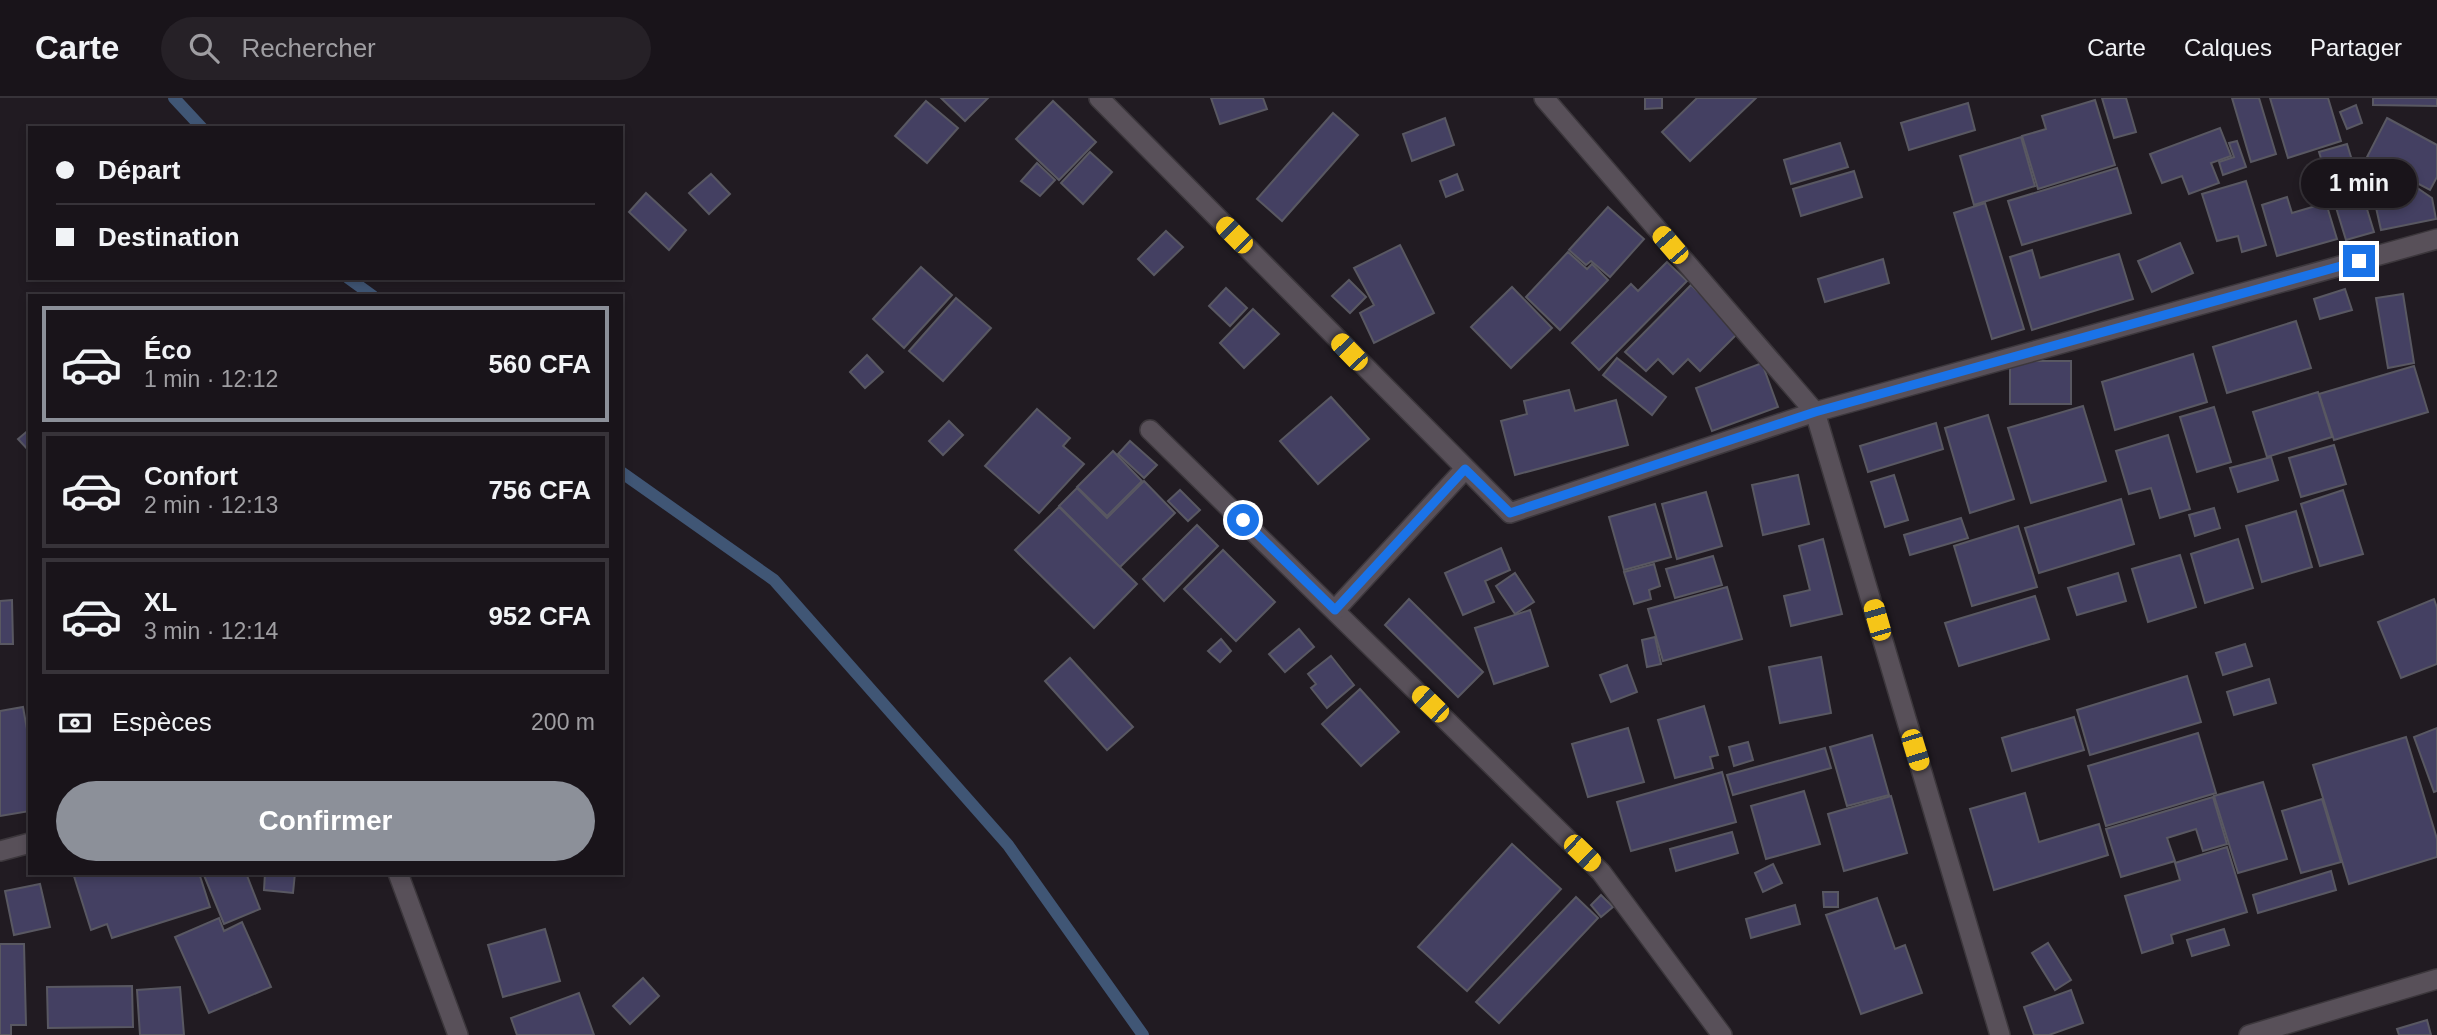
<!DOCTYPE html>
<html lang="fr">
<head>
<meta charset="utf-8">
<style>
	:root { --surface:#19141a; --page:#262127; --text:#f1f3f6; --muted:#9f9ea2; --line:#373339; --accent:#8c9099 }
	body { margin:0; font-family:Helvetica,sans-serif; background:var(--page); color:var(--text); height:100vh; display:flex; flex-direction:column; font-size:26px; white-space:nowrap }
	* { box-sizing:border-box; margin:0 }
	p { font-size:23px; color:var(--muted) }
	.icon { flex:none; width:38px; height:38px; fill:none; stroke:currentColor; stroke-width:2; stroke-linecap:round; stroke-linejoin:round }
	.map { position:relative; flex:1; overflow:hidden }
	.side { position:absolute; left:28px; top:196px; width:595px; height:581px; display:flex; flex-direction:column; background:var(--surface); border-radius:0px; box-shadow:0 4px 10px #0003,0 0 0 2px var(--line) }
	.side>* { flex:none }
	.banner { position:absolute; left:28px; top:28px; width:595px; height:154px; border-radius:0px; box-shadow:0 4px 10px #0003,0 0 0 2px var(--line); display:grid; align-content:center; height:154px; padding:0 28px; background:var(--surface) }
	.end { position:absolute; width:32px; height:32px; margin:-16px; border:9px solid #1a73e8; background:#fff; box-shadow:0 0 0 4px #fff }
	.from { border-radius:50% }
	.bubble { position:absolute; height:49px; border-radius:24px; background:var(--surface); box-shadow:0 4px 10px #0003,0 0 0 2px var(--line); font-size:23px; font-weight:700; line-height:49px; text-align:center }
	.car { position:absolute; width:21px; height:42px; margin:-21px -10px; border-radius:9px; box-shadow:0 0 5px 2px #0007; background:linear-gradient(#f5c518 24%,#345 0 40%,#f5c518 0 76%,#345 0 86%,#f5c518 0) }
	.banner b { display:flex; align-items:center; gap:24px; height:66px; font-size:26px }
	.banner b+b { border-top:2px solid var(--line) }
	.banner i { width:18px; height:18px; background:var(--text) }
	ul { padding:12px 0 0; list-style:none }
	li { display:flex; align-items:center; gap:21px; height:116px; margin:0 14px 10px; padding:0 14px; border:4px solid var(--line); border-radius:0px }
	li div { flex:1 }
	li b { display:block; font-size:26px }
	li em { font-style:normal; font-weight:700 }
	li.on { border-color:var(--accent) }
	li>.icon { width:63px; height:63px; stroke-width:1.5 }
	.pay { display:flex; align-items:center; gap:18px; height:77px; padding:0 28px; font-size:26px }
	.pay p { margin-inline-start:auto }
	.button { display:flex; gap:14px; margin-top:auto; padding:14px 28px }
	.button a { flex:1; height:80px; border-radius:42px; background:var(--accent); color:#fff; font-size:28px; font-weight:700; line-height:80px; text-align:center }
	header { display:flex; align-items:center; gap:42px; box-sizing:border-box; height:98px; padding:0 35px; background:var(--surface); border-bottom:2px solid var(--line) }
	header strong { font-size:33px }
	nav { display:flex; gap:38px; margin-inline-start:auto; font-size:24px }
	.search { width:490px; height:63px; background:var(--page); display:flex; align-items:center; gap:18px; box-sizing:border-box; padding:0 24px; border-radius:38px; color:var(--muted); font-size:26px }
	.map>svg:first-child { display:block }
</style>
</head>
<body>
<header>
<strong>Carte</strong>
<div class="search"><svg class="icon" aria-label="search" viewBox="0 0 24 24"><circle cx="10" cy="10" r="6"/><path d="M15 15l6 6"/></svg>Rechercher</div>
<nav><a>Carte</a><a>Calques</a><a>Partager</a></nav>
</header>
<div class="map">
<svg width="2437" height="937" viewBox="0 0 2437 937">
	<rect width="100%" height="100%" fill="#211b22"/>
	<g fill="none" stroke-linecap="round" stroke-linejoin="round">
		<g stroke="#405675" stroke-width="12">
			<polyline points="174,0 202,30"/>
			<polyline points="348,180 373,198"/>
			<polyline points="621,374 774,482 1008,747 1143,937"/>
		</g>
	</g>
	<g fill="#444062" stroke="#595862" stroke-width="2">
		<polygon points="941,0 988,0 965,23"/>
		<polygon points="1211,0 1263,0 1267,11 1220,26"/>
		<polygon points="1645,0 1662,0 1662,10 1645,11"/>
		<polygon points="1697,0 1756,0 1690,63 1662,34"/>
		<polygon points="2102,0 2126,0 2136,34 2114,40"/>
		<polygon points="2232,0 2259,0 2276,56 2251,64"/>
		<polygon points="2270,0 2328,0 2341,43 2288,60"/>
		<polygon points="2373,0 2437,0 2437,8 2373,7"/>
		<polygon points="2095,2 2115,67 2038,91 2022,38 2046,31 2042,18"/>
		<polygon points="926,3 958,30 927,65 895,38"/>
		<polygon points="1053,3 1096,44 1059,82 1016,41"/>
		<polygon points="1968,5 1975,32 1909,52 1901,25"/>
		<polygon points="2356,7 2362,25 2347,31 2340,14"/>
		<polygon points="1333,15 1358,37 1282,123 1257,101"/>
		<polygon points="1445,20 1454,47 1412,63 1403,36"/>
		<polygon points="2387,20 2437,47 2437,79 2430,92 2367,59"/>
		<polygon points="2220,30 2231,58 2211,65 2219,85 2189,96 2182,78 2162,85 2150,56"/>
		<polygon points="2021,39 2035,88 1974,107 1960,58"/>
		<polygon points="2237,43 2246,69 2223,77 2219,64 2234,59 2229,45"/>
		<polygon points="1840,45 1848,69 1791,86 1784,62"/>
		<polygon points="2347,46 2374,134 2346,142 2319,54"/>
		<polygon points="1090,54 1112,74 1083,106 1061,85"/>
		<polygon points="1037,65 1055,82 1040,98 1021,83"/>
		<polygon points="2117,70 2131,115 2022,147 2008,103"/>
		<polygon points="1854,73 1862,99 1801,118 1793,91"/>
		<polygon points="711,76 730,96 709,116 689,95"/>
		<polygon points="1457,76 1463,92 1446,99 1440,83"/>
		<polygon points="2246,83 2266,147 2242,154 2238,138 2217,143 2202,96"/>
		<polygon points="2413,87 2432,100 2436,121 2381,132 2373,96"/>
		<polygon points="646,95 686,132 669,152 629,114"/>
		<polygon points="2287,99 2292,115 2326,105 2337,141 2277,158 2262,107"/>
		<polygon points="1985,105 2024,231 1992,241 1954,115"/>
		<polygon points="1608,109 1644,141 1610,179 1591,163 1586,167 1569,152"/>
		<polygon points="1166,133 1183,149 1154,177 1138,161"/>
		<polygon points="2180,145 2193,175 2152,194 2138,163"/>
		<polygon points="1400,147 1434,215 1374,245 1360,215 1374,207 1354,170"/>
		<polygon points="2032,152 2040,180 2119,156 2133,201 2032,232 2010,159"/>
		<polygon points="1568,154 1587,171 1592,166 1608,182 1560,232 1526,199"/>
		<polygon points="1883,161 1889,185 1825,204 1818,181"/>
		<polygon points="1667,164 1687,183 1599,272 1572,245 1631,186 1638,193"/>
		<polygon points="921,169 952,197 904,250 873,221"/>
		<polygon points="1349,182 1366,199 1350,215 1332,198"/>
		<polygon points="1691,187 1739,234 1700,273 1688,261 1673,276 1658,261 1646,273 1625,254"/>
		<polygon points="1512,189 1552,230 1511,270 1471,229"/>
		<polygon points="1226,190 1247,210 1230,228 1209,208"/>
		<polygon points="2345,191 2352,212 2320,221 2314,201"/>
		<polygon points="2403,196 2414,265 2388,270 2376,200"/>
		<polygon points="956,200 991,230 943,283 909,253"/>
		<polygon points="1253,211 1279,236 1244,270 1220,245"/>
		<polygon points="2296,223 2311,270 2227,295 2213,249"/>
		<polygon points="2193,256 2207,304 2115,332 2102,284"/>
		<polygon points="867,257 883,274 865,290 850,274"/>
		<polygon points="1617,260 1666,299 1652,317 1603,277"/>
		<rect x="2010" y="263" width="61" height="43"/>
		<polygon points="1762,265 1778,309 1712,333 1696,290"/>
		<polygon points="2414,268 2428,314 2334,342 2319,296"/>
		<polygon points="1569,292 1575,313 1616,302 1628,347 1515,377 1501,323 1527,316 1524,303"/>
		<polygon points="2318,294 2332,339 2267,359 2253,314"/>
		<polygon points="1331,299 1369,341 1318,386 1280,343"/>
		<polygon points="2083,308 2106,383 2031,405 2008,330"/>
		<polygon points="2214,309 2231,364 2197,374 2180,319"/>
		<polygon points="1037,311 1070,340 1063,348 1084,366 1039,415 985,368"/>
		<polygon points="1988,317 2014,401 1970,415 1945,330"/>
		<polygon points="949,323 963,337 943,357 929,343"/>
		<polygon points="1936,325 1943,351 1868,374 1860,348"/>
		<polygon points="30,331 30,354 18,341"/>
		<polygon points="2168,337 2190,411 2160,420 2151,390 2129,396 2116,353"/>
		<polygon points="1130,343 1157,367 1144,380 1118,356"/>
		<polygon points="2334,347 2346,386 2301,399 2289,360"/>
		<polygon points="1113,353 1142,383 1107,418 1077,389"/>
		<polygon points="2271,359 2278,382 2238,394 2230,370"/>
		<polygon points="1798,377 1809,426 1763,437 1752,387"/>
		<polygon points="1894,377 1908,422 1885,429 1871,384"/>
		<polygon points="1144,383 1175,415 1120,469 1059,408 1077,390 1107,420"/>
		<polygon points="1180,392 1200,412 1188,423 1168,403"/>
		<polygon points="2343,392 2363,456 2320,468 2301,406"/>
		<polygon points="1706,394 1722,448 1677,461 1662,406"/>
		<polygon points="2121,401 2134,446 2039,475 2025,430"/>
		<polygon points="1655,406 1671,459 1624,472 1609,419"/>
		<polygon points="1059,409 1137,486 1094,530 1015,452"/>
		<polygon points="2214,410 2220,430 2195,438 2189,417"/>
		<polygon points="2296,413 2312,469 2262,484 2246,428"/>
		<polygon points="1961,420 1968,440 1910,457 1904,437"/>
		<polygon points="1197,427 1218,448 1164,503 1143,481"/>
		<polygon points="2018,428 2037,489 1972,508 1954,448"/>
		<polygon points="1823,441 1842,516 1791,528 1784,498 1810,492 1799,448"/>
		<polygon points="2238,441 2253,490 2205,505 2191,456"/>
		<polygon points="1501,450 1510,472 1485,483 1494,504 1463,517 1445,475"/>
		<polygon points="1223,452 1275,504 1236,543 1184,491"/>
		<polygon points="2180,457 2196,509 2148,524 2132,471"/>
		<polygon points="1713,458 1722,487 1675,500 1666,471"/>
		<polygon points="1654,466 1660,488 1649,492 1651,501 1634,506 1624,474"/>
		<polygon points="1515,475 1534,504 1515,516 1496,488"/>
		<polygon points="2118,475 2126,503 2077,517 2068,490"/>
		<polygon points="1727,489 1742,541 1663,563 1648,511"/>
		<polygon points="2035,498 2049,541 1959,568 1945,525"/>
		<polygon points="1409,501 1483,574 1458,599 1385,527"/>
		<polygon points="2434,501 2437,510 2437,566 2401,580 2378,524"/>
		<polygon points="12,502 13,546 0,546 0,503"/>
		<polygon points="1530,512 1548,568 1494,586 1475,530"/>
		<polygon points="1299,531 1314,549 1285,574 1269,556"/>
		<polygon points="1655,539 1661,566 1647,569 1642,542"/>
		<polygon points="1221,541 1231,553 1220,564 1208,553"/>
		<polygon points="2245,546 2252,568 2223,577 2216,555"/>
		<polygon points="1331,558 1354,587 1327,610 1311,590 1316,586 1308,576"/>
		<polygon points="1821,559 1831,615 1780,625 1769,569"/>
		<polygon points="1070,560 1133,629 1107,652 1045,583"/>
		<polygon points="1627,567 1637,594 1611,604 1600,577"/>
		<polygon points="2187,578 2201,624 2090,657 2077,612"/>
		<polygon points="2269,581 2276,605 2234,617 2227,594"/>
		<polygon points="1360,591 1399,634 1361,668 1322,626"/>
		<polygon points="1704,608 1718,657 1710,659 1713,670 1675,680 1658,622"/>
		<polygon points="23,609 30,648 30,713 0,718 0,613"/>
		<polygon points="2074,619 2084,652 2012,673 2002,640"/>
		<polygon points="1628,630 1644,684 1588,699 1572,646"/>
		<polygon points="2437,630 2437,693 2434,694 2414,639"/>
		<polygon points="2198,635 2216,695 2106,728 2088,668"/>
		<polygon points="1872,637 1889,697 1847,708 1830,649"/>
		<polygon points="2406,639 2437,741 2437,759 2349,786 2313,667"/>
		<polygon points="1748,644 1753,662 1734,668 1729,649"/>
		<polygon points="1825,650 1831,670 1733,697 1727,677"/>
		<polygon points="1722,674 1736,724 1631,753 1617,704"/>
		<polygon points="2263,684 2287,761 2238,775 2214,698"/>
		<polygon points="1804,693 1820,746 1766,761 1751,708"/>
		<polygon points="2025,695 2039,744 2099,726 2108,757 1994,792 1970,711"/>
		<polygon points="1891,698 1907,755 1844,773 1828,716"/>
		<polygon points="2213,699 2227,746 2203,753 2196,731 2167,740 2175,763 2121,779 2106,731"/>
		<polygon points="2322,701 2341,764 2301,775 2282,713"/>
		<polygon points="1732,734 1738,755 1676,773 1670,751"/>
		<polygon points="1512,746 1561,791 1467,893 1418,849"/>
		<polygon points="2227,749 2247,814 2171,837 2173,845 2142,855 2125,798 2180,782 2175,765"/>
		<polygon points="1773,766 1782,785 1763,794 1755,775"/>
		<polygon points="2331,773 2336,792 2258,815 2253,797"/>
		<polygon points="73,775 199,775 210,809 112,840 107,826 91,832"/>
		<polygon points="203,775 246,775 260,811 224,826"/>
		<polygon points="265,775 295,775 293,795 264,792"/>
		<polygon points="40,786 50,829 14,837 5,793"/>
		<polygon points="1823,794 1838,794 1838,809 1824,809"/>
		<polygon points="1601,797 1613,809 1601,819 1591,807"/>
		<polygon points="1576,799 1598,820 1499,925 1476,904"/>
		<polygon points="1877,800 1895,851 1905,847 1922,895 1861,916 1826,817"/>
		<polygon points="1795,807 1800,826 1751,840 1746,821"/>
		<polygon points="219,820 224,833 242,824 271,889 209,915 175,839"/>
		<polygon points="545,831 560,883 503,899 488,847"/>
		<polygon points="2224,831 2229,847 2192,858 2187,842"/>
		<polygon points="2048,845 2071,882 2055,892 2032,855"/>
		<polygon points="0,846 24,846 26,927 11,927 11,937 0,937"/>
		<polygon points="643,880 659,898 630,926 613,908"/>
		<polygon points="132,888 133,929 48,930 47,889"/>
		<polygon points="180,889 184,937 140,937 137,892"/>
		<polygon points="2071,892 2083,925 2049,937 2034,937 2024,909"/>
		<polygon points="579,895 594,937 517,937 511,920"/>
		<polygon points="2427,922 2431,937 2399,937 2397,931"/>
	</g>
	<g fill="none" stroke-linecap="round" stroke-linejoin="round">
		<g stroke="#3c373c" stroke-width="22">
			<g id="minor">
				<polyline points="1099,0 1510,415 1815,314 2437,141"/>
				<polyline points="1544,0 1815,314 2000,937"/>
				<polyline points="1150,332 1601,774 1722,937"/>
				<polyline points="1335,512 1465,371"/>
				<polyline points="0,753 30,745"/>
				<polyline points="398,775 458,937"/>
				<polyline points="2249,937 2437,881"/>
			</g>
		</g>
		<use href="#minor" stroke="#585059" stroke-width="19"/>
	</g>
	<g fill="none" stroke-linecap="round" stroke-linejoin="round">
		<polyline stroke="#1a73e8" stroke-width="9" points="1243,422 1335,512 1465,371 1510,415 1815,314 2359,163"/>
	</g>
</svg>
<i class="end from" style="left:1243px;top:422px"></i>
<i class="end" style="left:2359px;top:163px"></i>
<div class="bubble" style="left:2301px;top:61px;width:116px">1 min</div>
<i class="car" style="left:1234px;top:137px;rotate:315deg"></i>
<i class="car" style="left:1670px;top:147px;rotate:319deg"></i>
<i class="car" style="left:1349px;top:254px;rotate:316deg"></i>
<i class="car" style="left:1877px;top:522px;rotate:344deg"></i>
<i class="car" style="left:1430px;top:606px;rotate:314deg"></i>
<i class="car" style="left:1915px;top:652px;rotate:163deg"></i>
<i class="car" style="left:1582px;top:755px;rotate:134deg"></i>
<div class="banner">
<b><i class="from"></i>Départ</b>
<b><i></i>Destination</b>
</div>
<section class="side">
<ul>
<li class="on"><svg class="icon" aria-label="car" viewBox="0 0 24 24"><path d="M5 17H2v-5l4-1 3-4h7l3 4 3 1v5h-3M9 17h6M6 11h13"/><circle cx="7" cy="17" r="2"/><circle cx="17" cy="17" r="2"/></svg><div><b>Éco</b><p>1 min · 12:12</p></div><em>560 CFA</em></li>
<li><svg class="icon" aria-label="car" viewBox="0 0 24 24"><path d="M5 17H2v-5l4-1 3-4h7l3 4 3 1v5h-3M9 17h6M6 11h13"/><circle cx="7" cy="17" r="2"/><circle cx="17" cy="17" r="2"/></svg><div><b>Confort</b><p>2 min · 12:13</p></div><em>756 CFA</em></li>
<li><svg class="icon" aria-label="car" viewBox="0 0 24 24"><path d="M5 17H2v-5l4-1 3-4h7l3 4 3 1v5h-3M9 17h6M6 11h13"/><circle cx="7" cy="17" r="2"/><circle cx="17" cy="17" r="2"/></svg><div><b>XL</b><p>3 min · 12:14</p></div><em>952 CFA</em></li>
</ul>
<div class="pay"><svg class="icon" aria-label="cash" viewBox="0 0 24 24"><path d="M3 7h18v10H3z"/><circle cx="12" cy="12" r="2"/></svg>Espèces<p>200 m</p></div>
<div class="button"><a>Confirmer</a></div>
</section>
</div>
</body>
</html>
